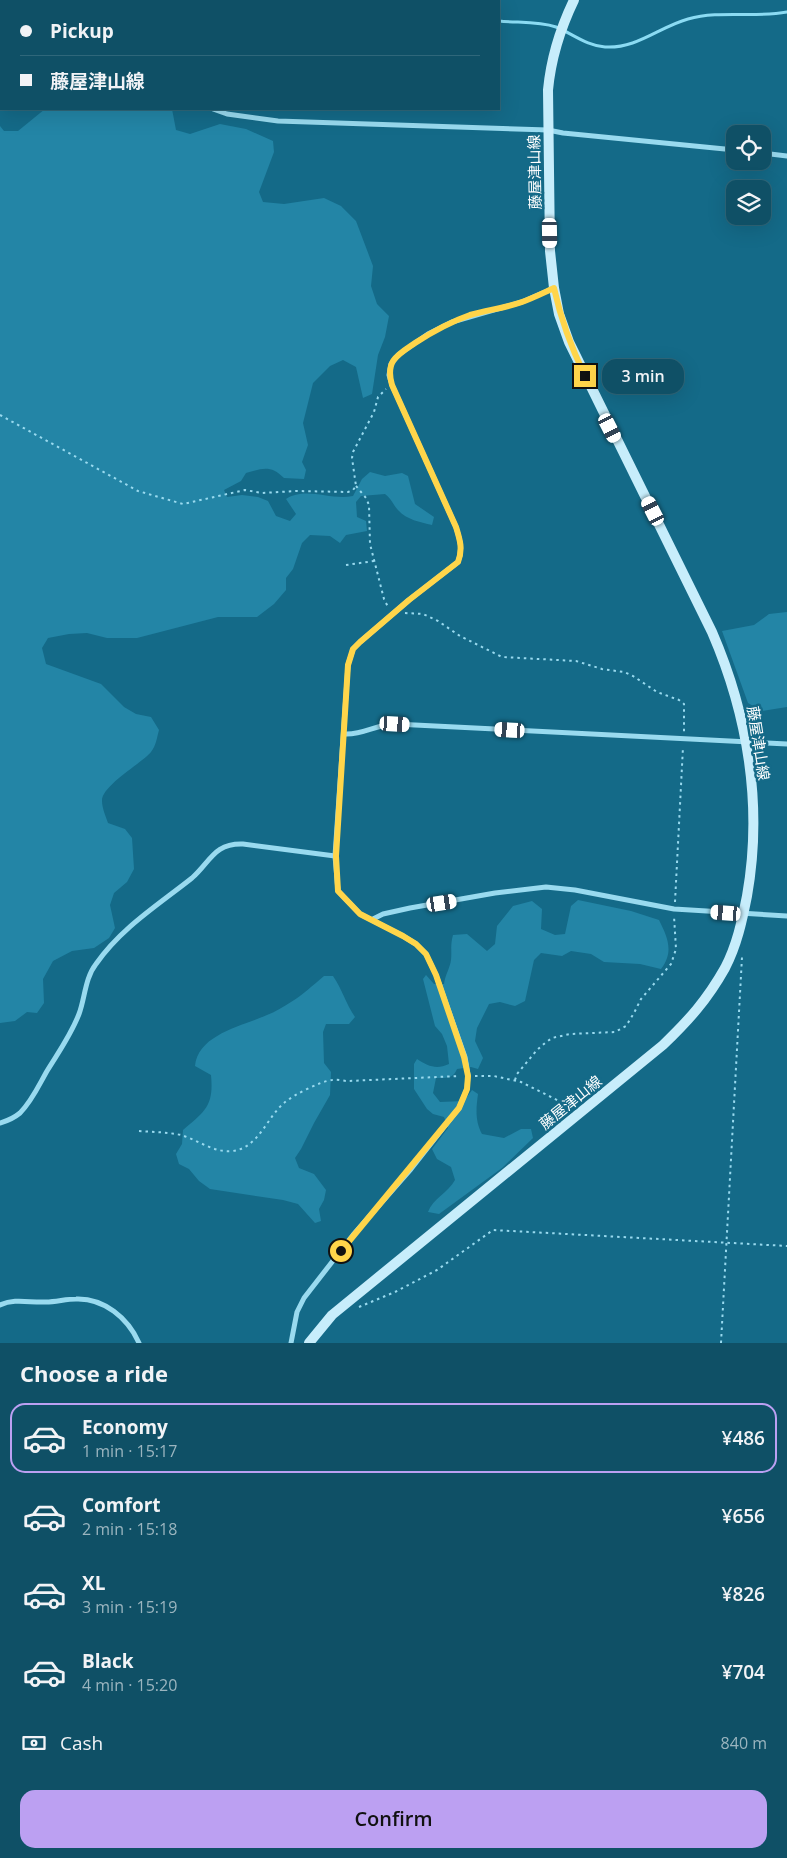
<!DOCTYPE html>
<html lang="en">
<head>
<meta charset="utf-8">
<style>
	:root { --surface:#0f5066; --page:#1d5a6f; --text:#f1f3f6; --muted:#9bb5bf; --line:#2f677a; --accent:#bca0f2 }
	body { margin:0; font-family:"Open Sans","Noto Sans JP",sans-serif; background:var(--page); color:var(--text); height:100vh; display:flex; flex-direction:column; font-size:19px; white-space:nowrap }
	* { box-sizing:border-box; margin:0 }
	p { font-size:16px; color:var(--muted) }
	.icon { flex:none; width:28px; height:28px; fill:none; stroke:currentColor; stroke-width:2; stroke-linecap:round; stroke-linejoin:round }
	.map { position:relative; height:1343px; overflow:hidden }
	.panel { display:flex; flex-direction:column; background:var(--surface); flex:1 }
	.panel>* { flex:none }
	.banner { position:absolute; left:0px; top:0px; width:500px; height:110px; box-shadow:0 5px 20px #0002,0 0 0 1px var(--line); display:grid; align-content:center; height:110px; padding:0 20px; background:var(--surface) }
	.tools { position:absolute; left:726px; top:125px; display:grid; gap:10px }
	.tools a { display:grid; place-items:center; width:45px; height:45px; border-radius:10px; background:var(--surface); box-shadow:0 5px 20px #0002,0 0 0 1px var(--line); font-size:25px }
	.end { position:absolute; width:22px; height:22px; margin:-11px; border:6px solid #ffd54a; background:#111; box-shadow:0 0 0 2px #111 }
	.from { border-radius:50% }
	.bubble { position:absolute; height:35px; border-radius:15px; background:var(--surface); box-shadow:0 5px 20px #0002,0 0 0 1px var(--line); font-size:16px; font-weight:600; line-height:35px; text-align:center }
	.car { position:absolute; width:15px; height:30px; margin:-15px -8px; border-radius:6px; box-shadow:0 0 4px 1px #0007; background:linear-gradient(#fff 24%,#345 0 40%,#fff 0 76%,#345 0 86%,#fff 0) }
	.banner b { display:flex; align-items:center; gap:18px; height:48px; font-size:19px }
	.banner b+b { border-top:1px solid var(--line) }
	.banner i { width:12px; height:12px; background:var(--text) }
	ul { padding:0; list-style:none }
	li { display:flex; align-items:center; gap:15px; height:70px; margin:0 10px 8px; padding:0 10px; border:2px solid transparent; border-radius:15px }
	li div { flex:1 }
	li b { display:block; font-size:19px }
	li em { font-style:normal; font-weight:600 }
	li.active { border-color:var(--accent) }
	li>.icon { width:45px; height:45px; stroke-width:1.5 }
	h2 { padding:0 20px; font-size:22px; line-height:60px }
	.pay { display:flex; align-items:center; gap:12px; height:55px; padding:0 20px; font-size:19px }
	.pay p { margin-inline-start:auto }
	.cta { display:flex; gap:10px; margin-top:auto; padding:10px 20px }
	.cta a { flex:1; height:58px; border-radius:15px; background:var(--accent); color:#111; font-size:20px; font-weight:600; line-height:58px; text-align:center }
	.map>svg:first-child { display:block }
</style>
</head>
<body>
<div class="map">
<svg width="787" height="1343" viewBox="0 0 787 1343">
	<rect width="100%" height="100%" fill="#146a88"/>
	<g fill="#2385a6">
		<path d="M45,109H172L176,130L190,134L220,124L246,129L273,141L274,152L259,192L263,202L284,204L324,198L341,206L356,221L373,266L371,286L377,304L389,316L385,337L378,355L372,394L363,398L356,367L343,360L330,366L313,383L303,423L308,445L302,462L306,470L304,479L284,478C271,465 263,468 246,473L241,481L224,490L227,497L242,495L258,497L268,501L276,516L290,521L296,514L286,499C306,486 331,501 353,496L362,479L370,472L385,476L402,473L408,476L415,504L434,517L432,525C420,522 407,520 398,510C393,505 392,499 385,494L361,496L356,502L357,517L366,521L367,531L346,535L340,543L330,536L310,535L302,543L293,569L286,578V590L274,604L257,617H218L137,638H107L87,633L69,634L48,638L42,648L46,664L101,684L124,707L136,714L151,717L159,730C157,737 156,746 151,752C142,763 101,786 102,801C102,808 106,817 108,823L125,829L132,838L134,869L127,882L114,893L110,905L115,928L109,938L94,948L72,951L53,961L43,979L44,1003L37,1013L27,1012L15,1021L0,1023V126L4,131H18Z"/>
		<polygon points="787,612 787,707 762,711 748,703 722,631 754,625 769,614"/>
		<path d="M578,900L631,911L659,920C668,938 674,952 661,969L640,964L604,962L591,954L571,951L562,956L541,953L534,960L525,1001L515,1006L500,1002L489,1004L477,1028L475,1041L483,1058L478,1069L471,1067L457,1069C453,1079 446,1078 436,1078L433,1093L440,1102L464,1101L472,1090L478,1094C476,1109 475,1121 482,1134L504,1138L521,1129H531L533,1138L502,1168L439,1214L428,1212C433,1198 448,1193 455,1180L451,1167L437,1159L432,1149L448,1128L444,1117L433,1114L427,1109L414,1089V1064L417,1059C428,1066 436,1070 449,1064L447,1046L442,1034L435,1026L423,979L426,975L434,984H444C445,975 450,968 451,960C452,950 450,946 453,935L467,934L487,951L495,944L497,926L513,906L532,901L542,909L541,929L555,935L565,934L571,906Z"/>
		<path d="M324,976H333C342,989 346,1004 355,1017L349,1024H326L323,1032L324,1063L331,1072L330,1095L314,1123L301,1149L295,1158L299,1168L314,1174L326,1190L324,1200L319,1209L321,1221L315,1223L298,1204L283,1200L210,1189L199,1181L189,1169L179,1164L176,1154L182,1144L183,1130C205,1111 214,1106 211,1075L195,1066C198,1034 243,1026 267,1015C275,1012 283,1007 291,1002C303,995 313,985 324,976Z"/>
	</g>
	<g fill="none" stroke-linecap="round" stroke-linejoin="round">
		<g stroke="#8bdbf3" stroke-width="3">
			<polyline points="339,0 340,1"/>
			<path d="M499,21C517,23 538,21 556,27C573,34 587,46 605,47C637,49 659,27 688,19C720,10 754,18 787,12"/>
		</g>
		<g stroke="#99daef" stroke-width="2" stroke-dasharray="2.5 4" stroke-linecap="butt">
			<polyline points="0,415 138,491 183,504 245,490 262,493 297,491 348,492 353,490 356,486 352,458 353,452 374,412 378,397 386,389"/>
			<polyline points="356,486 366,498 369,505 370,544 384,599 388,607"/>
			<polyline points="346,565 374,561"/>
			<polyline points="405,613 423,614 438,621 460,636 502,657 576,661 602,669 624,672 633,676 657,692 679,700 684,704 684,732"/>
			<polyline points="675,902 683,747"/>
			<polyline points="475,1076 494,1076 521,1082 559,1101 574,1103"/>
			<polyline points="515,1080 517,1074 537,1050 545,1043 552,1038 570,1034 615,1032 626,1026 634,1013 641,999 671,964 676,949 674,916"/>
			<path d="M139,1131C153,1132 167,1132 181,1135C198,1140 214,1153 232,1151C258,1149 267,1117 284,1103C293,1095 321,1081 332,1080C337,1079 343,1081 348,1081L460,1076"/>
			<polyline points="359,1307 395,1292 437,1270 493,1230 787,1246"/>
			<polyline points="721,1343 742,957"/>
		</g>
		<g stroke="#99daef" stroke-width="5">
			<polyline points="105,1 105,0"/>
			<polyline points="0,2 0,15"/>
			<polyline points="0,103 1,103"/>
			<polyline points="213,109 227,114 278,121 548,130 563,133 735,150"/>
			<polyline points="762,153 787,156"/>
			<path d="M345,734C363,735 378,724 395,724L787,744"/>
			<polyline points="373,919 383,914 410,908 495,893 546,887 575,890 674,909 787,916"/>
			<path d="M0,1123C7,1121 14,1118 20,1113C32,1101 39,1085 47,1071C58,1053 71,1035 79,1014C85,998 85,978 96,964C121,928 158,905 192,878C211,861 214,843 243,844L335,856"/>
			<path d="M0,1305C15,1298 30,1303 46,1302C56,1302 66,1299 76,1299C104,1298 128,1318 139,1343"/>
			<path d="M291,1343L297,1312L304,1298L353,1235L411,1169L459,1108L467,1089L468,1075L465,1057L436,975L426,954L416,944L403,936L360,914L338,891L335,856L348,665L353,649L360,642L409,600L458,562C463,549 460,540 456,527L392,385L389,375L391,364L398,355L428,334L452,322L522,302L554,288"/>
		</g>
		<path stroke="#c7edfb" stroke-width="10" d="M309,1343L332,1315L663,1045C689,1020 707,1000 725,968C737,945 742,921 747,896C763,806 748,715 712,632L569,342L559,314L554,288L550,251L548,90C551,58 560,29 574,0"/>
	</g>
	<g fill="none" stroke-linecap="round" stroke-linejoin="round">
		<path stroke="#ffd54a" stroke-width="6" d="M341,1251L459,1108L467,1089L468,1076L464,1057L436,975L426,954L416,944L403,936L360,914L338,891L336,856L348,665L353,649L360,642L409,600L458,562C463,549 460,540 456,527L392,385C385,361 397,355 415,343C432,332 450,322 470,315C487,310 505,308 522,302C533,298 543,293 554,288C561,320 571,347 585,376"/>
	</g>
	<g text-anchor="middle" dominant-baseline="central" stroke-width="5" stroke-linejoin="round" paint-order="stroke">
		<g font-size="15" fill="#fff" stroke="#146a88">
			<text transform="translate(534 172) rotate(-91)">藤屋津山線</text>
			<text transform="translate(759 743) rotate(81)">藤屋津山線</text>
			<text transform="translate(570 1102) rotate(-39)">藤屋津山線</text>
		</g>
	</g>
</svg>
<div class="tools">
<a><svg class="icon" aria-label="locate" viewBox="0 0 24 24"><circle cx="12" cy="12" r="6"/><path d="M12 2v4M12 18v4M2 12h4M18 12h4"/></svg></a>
<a><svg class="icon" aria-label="layers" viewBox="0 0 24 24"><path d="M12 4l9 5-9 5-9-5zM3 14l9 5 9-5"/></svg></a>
</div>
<i class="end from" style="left:341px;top:1251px"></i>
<i class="end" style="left:585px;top:376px"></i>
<div class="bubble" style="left:602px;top:359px;width:82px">3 min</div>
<i class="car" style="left:550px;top:233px;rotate:179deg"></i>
<i class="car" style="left:610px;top:428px;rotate:153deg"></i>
<i class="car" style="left:653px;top:511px;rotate:333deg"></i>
<i class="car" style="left:395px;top:724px;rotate:93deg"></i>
<i class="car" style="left:510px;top:730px;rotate:273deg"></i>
<i class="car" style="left:442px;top:903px;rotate:81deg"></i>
<i class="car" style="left:726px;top:913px;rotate:274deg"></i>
<div class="banner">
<b><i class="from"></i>Pickup</b>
<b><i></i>藤屋津山線</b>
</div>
</div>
<section class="panel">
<h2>Choose a ride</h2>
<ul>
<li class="active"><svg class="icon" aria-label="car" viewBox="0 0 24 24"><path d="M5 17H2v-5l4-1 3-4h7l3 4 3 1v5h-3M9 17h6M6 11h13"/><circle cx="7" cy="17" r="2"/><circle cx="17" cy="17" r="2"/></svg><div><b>Economy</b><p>1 min · 15:17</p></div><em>¥486</em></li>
<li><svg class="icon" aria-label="car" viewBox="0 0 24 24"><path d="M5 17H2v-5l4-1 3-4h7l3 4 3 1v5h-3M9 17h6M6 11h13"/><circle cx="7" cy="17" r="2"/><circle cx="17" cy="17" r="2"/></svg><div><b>Comfort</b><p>2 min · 15:18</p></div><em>¥656</em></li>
<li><svg class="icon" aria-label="car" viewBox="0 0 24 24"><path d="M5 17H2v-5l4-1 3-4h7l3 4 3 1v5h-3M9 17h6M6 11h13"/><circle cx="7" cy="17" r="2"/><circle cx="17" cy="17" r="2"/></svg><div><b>XL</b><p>3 min · 15:19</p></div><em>¥826</em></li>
<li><svg class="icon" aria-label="car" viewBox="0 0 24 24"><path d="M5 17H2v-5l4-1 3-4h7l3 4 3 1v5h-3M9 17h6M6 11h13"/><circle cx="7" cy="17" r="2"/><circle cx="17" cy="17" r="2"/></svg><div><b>Black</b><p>4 min · 15:20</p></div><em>¥704</em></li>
</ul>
<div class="pay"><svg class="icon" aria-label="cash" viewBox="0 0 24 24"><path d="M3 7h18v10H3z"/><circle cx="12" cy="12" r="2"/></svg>Cash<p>840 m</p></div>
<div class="cta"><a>Confirm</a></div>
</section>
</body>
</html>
